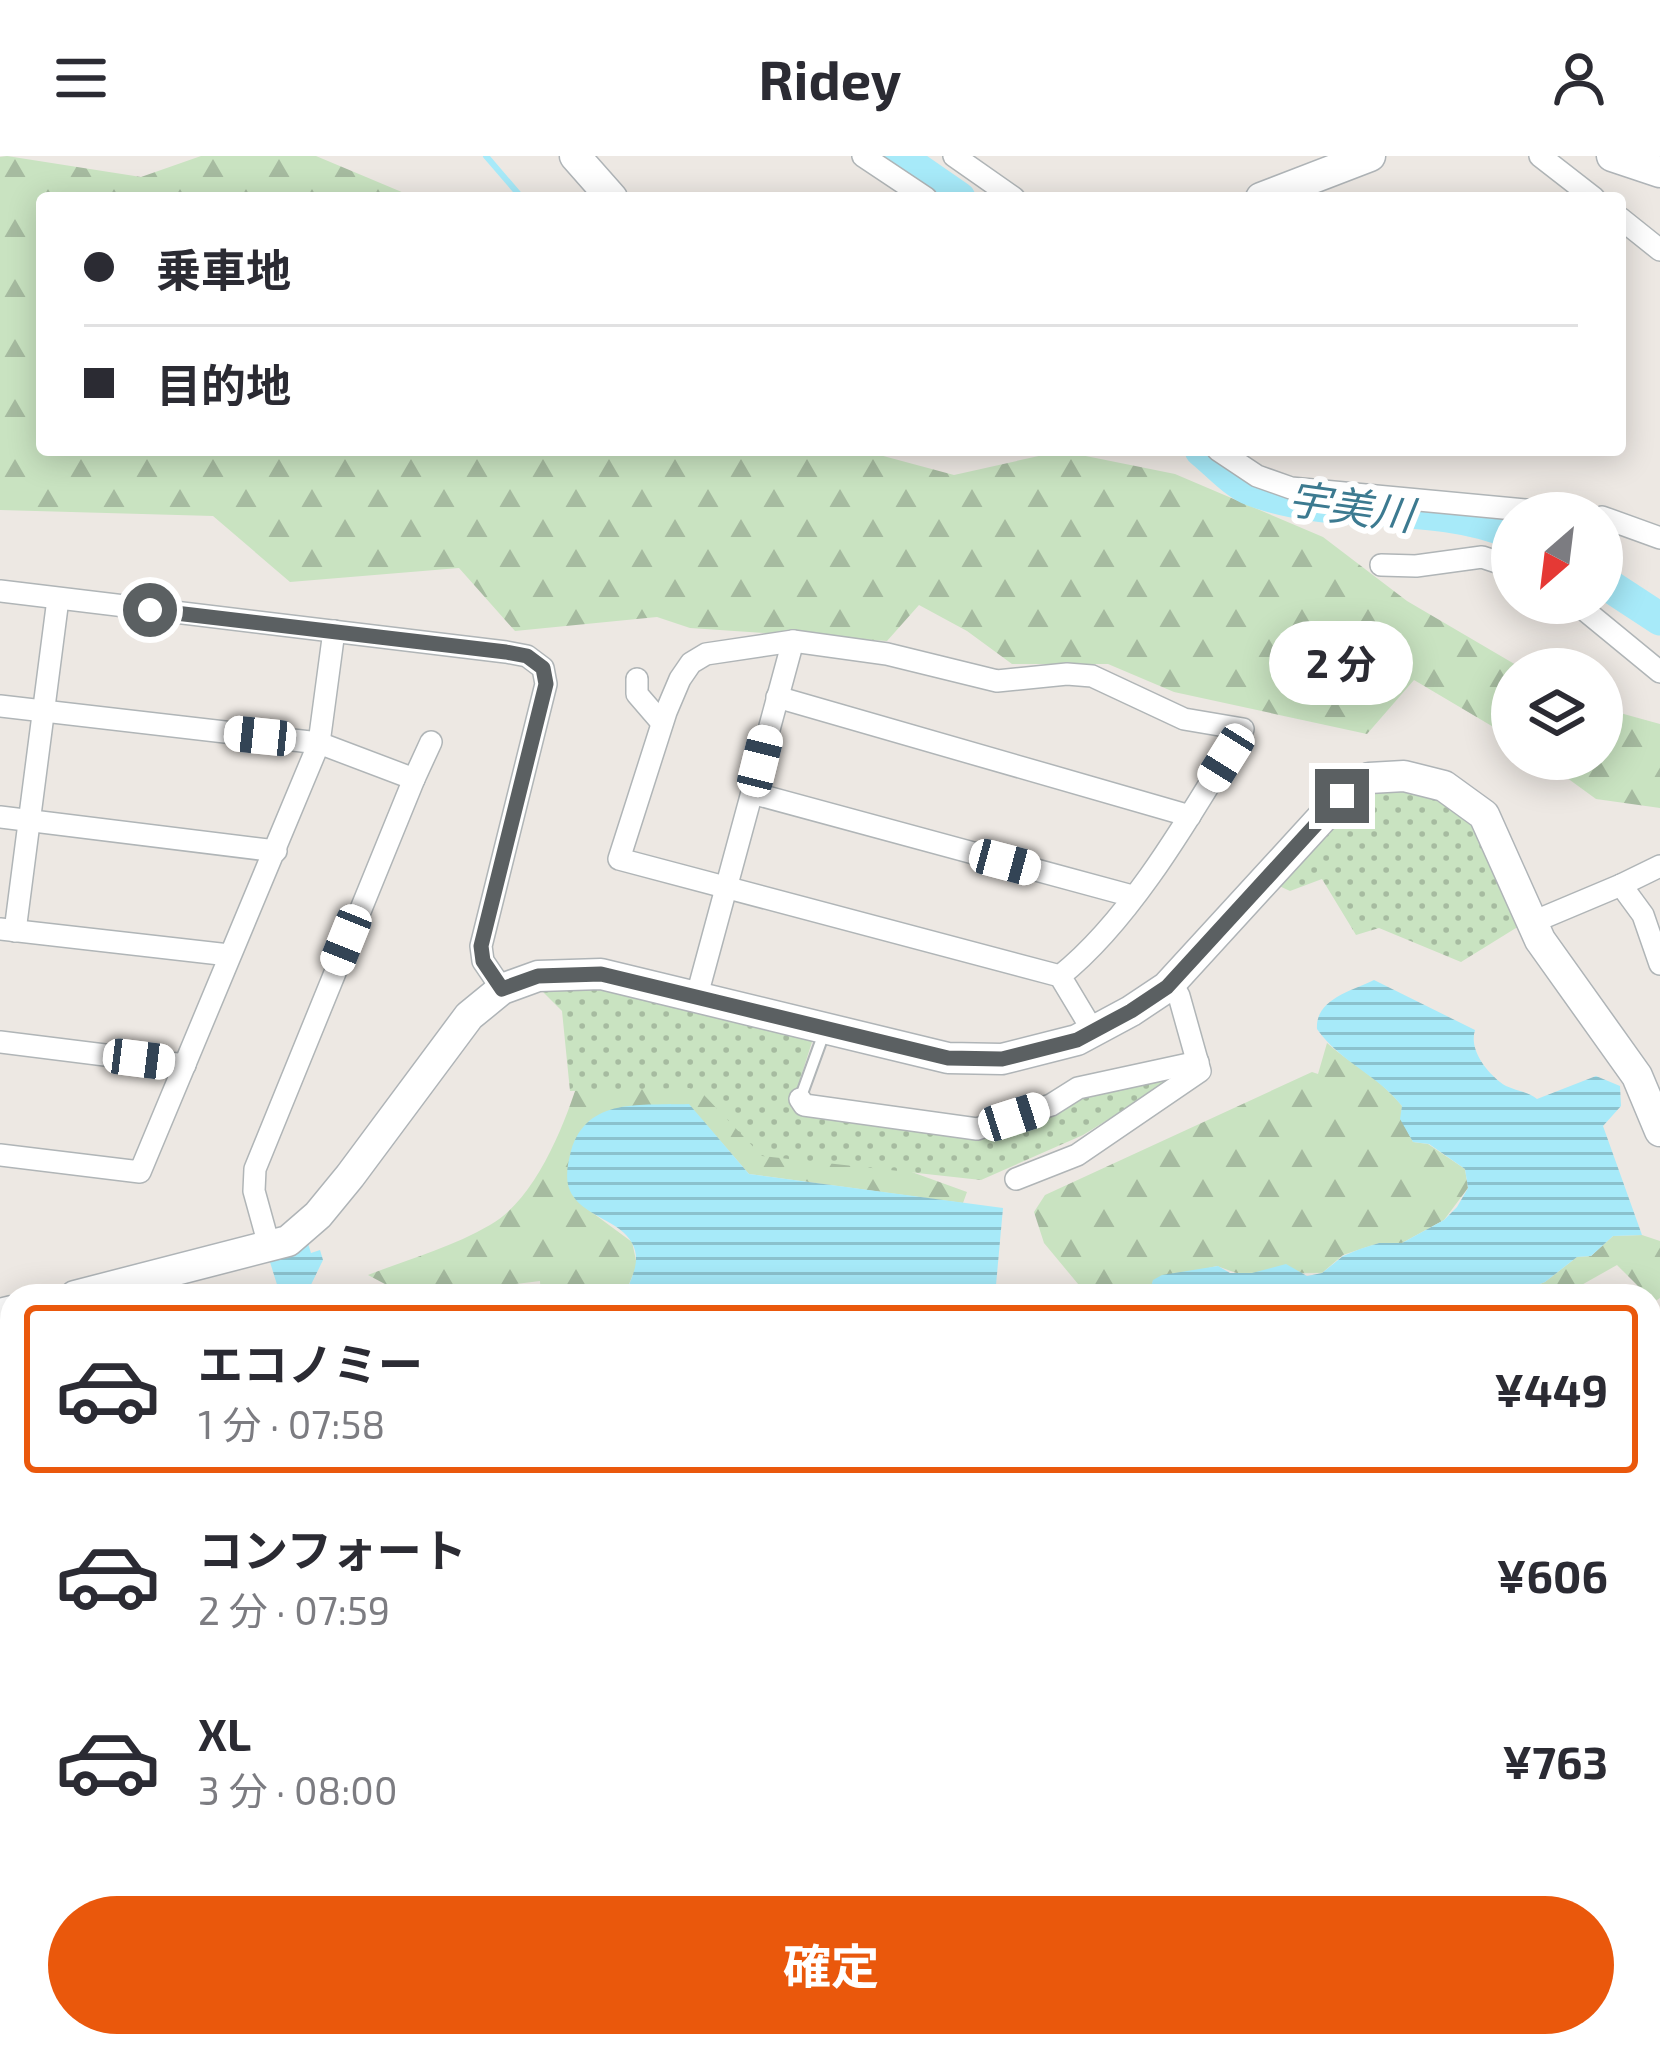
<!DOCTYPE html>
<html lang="ja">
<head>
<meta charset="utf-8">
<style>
	:root { --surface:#fff; --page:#f2f2f3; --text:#2b2b33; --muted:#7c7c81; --line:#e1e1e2; --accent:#ea580c }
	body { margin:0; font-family:"Exo 2","Noto Sans JP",sans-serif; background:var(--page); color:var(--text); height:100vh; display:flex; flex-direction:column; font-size:45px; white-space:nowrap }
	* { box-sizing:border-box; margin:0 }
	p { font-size:39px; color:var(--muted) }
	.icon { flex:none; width:66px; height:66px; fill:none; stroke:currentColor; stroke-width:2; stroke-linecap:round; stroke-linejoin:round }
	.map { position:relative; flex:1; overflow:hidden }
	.sheet { position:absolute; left:0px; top:1128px; width:1662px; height:774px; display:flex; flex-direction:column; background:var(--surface); border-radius:36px 36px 0 0; box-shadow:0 6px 30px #0003 }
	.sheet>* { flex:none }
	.guide { position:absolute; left:36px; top:36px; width:1590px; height:264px; border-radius:12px; box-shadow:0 6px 30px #0003; display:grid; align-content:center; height:264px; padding:0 48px; background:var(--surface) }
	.needle { width:78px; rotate:208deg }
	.buttons { position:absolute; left:1491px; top:336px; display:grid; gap:24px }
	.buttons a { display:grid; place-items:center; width:132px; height:132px; border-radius:50%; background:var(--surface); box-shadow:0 6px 30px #0003; font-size:60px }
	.end { position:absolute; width:54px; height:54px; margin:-27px; border:15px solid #5b6062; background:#fff; box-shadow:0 0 0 6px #fff }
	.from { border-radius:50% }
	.bubble { position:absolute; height:84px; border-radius:42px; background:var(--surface); box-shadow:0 6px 30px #0003; font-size:39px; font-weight:700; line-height:84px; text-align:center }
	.car { position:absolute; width:36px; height:72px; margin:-36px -18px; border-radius:15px; box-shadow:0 0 9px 3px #0007; background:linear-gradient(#fff 24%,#345 0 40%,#fff 0 76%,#345 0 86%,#fff 0) }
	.guide b { display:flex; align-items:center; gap:42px; height:114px; font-size:45px }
	.guide b+b { border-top:3px solid var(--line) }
	.guide i { width:30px; height:30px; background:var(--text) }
	ul { padding:21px 0 0; list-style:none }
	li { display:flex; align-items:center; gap:36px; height:168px; margin:0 24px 18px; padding:0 24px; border:6px solid transparent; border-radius:12px }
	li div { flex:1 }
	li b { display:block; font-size:45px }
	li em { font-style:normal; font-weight:700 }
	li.on { border-color:var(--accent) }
	li>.icon { width:108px; height:108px; stroke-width:1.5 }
	.primary-button { display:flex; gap:24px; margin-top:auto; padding:24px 48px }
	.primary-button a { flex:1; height:138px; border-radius:72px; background:var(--accent); color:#fff; font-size:48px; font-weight:700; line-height:138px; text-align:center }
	header { display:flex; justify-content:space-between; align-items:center; height:156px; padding:0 48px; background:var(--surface); font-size:54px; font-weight:700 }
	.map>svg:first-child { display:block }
</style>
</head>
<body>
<header><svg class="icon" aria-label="menu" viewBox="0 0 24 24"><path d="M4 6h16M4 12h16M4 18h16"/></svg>Ridey<svg class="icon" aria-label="person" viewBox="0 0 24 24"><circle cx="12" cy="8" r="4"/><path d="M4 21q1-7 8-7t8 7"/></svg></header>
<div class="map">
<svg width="1660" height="1902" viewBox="0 0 1660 1902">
	<defs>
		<pattern id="forest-firs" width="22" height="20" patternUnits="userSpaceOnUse" patternTransform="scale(3)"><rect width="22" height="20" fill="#c9e3c1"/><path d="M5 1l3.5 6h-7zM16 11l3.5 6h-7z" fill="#a6bba0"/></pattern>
		<pattern id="park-dots" width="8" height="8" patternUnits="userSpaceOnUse" patternTransform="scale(3)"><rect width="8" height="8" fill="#c9e3c1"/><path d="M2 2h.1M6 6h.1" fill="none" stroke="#a6bba0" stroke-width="1.8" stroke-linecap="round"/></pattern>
		<pattern id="water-rules" width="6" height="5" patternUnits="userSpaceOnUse" patternTransform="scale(3)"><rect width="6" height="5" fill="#a7eaf9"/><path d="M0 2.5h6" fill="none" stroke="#8bc1cd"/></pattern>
	</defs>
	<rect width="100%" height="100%" fill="#ede8e3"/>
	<g fill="url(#forest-firs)">
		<polygon points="7,0 141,21 201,0 316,0 416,42 42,42 42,294 861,294 954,319 1061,295 1175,318 1323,381 1407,445 1523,513 1512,513 1512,582 1414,524 1367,578 1174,536 1108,508 1012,508 967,475 919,449 887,485 690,472 657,461 515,475 459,412 290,426 213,360 0,354 0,1"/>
		<polygon points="1602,552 1660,568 1660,652 1596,643 1541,603 1602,603"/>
		<path d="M1327,887C1352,909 1382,924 1402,950L1401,963L1413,986L1428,988L1465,1013L1468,1032L1444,1064L1402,1087H1379L1343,1099L1322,1117L1239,1118L1217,1110L1153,1125L1148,1140H1088L1044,1087L1034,1056L1045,1039L1312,916L1318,918Z"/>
		<path d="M583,909L722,914L829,986L967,1036L963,1047L749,1018L689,949L586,1052L632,1086L637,1109L624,1140H541L540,1125L467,1134L398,1135L368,1119C408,1103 453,1091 490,1069C538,1042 569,959 583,909Z"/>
		<polygon points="1642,1079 1660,1085 1660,1142 1654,1146 1617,1109 1562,1140 1508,1140 1545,1126 1577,1101 1591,1100 1613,1080"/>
		<polygon points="1660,1714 1660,1902 1569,1902 1563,1890 1650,1890 1650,1729"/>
	</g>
	<g fill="url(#park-dots)">
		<polygon points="1407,628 1474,660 1524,767 1461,806 1379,772 1356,779 1322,723 1290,735 1275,728 1361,638"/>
		<polygon points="598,827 810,881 812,886 791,952 975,979 1084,938 1190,913 1083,979 981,1024 762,1000 704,939 689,932 570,935 562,855 538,831"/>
	</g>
	<g fill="url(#water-rules)">
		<path d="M1374,824L1475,874C1469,893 1485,914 1500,926C1511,935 1526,934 1537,943L1596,920L1620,930L1621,950L1603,970L1642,1079L1613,1080L1591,1100L1577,1101L1545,1126L1508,1140H1148L1153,1124L1162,1119L1218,1110L1230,1117H1252L1286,1108L1307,1120L1322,1117L1343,1100L1360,1093L1379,1087H1402L1444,1064L1457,1051L1468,1032L1465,1013L1429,988L1413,986L1400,963L1402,950C1378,919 1340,906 1317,873C1315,843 1352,835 1374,824Z"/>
		<path d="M689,948L749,1018L1003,1052L995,1140H624C631,1123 642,1105 632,1087C620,1065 587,1061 573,1040C564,1027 567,1010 571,995C587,940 642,950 689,948Z"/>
		<polygon points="306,1081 311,1097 320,1094 323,1104 307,1137 279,1135 270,1106"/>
		<polygon points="0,1500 12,1506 12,1566 0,1583"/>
	</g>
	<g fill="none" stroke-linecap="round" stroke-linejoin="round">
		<polyline stroke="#a7eaf9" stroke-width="6" points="486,0 522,42"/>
		<g stroke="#a7eaf9" stroke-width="33">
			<polyline points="898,0 959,42"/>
			<path d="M1201,294C1216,306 1234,327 1253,334C1336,365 1431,343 1512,377"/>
			<polyline points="1602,425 1660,463"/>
		</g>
		<g stroke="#b0b5b7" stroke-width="14">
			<g id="lane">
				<polyline points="800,943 824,877"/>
				<polyline points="279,1890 280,1902"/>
				<polyline points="1503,1890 1506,1902"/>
			</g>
		</g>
		<g stroke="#b0b5b7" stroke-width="24">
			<g id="street">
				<polyline points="863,0 926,42"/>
				<polyline points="954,0 1014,42"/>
				<polyline points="1540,0 1594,42"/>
				<polyline points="1620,62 1660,94"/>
				<polyline points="1218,294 1257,320 1291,332 1557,357"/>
				<polyline points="1602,361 1660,382"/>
				<polyline points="1381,409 1416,410 1482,401 1512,411"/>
				<polyline points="0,435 506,496 527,500 543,512 546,528 481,790 483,805 502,833"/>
				<polyline points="1576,447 1660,516"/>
				<polyline points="637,523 637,538 662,567"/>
				<polyline points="777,541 1190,660"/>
				<polyline points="0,550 319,587 414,623 255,1013 254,1035 270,1093"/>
				<polyline points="414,623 431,586"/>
				<polyline points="752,637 1132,740"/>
				<polyline points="0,661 276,695"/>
				<polyline points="1660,710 1621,729 1643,759 1660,808"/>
				<polyline points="1533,766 1621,729"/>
				<polyline points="0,773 229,799"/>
				<polyline points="15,775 58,443"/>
				<path d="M1060,820C1133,762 1194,653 1243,573L1184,563L1092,520L1067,518L997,525L887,498L793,485L706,498L691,507L680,523L666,556L619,703L1060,820L1093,875"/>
				<polyline points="696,843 793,485"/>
				<polyline points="0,886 185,909"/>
				<polyline points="800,943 804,949 977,973 1051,949 1078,932 1198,906"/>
				<polyline points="0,999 140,1016 319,587 334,475"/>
				<polyline points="1016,1023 1077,999 1200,915 1179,840 1171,826"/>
				<polyline points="1650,1369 1660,1371"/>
				<polyline points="0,1392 12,1388"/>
				<polyline points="390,1890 393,1902"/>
				<polyline points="1198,1890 1201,1902"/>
				<polyline points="893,1902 894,1890"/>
				<polyline points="1399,1902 1408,1890"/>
			</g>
		</g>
		<g stroke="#afb4b7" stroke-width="33">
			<g id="secondary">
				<polyline points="575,0 612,42"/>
				<polyline points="1612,0 1660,16"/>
				<polyline points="1261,42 1370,0"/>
				<polyline points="75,1140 288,1085 318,1059 350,1020 469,860 502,833 538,820 601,818 948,902 1002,903 1077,884 1131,855 1167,831 1342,640 1369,622 1404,620 1444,630 1484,659 1540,784 1637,920 1660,975"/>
				<polyline points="0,1158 12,1155"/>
				<polyline points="729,1890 733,1902"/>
			</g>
		</g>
		<g stroke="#e7a061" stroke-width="36">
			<g id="primary">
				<polyline points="1650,1180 1660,1170"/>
				<polyline points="1650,1562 1660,1560"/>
				<polyline points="0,1819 12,1817"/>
			</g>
		</g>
		<use href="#lane" stroke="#fff" stroke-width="10"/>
		<use href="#street" stroke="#fff" stroke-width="21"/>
		<use href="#secondary" stroke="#fff" stroke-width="30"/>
		<use href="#primary" stroke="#f9d9ab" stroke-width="33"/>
	</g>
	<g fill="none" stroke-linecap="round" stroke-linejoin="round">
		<polyline stroke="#5b6062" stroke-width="15" points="150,454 506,496 527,500 543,512 546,528 481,790 483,805 502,833 538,820 601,818 948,902 1002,903 1077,884 1131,855 1167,831 1342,640"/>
	</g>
	<g text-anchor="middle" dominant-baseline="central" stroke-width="12" stroke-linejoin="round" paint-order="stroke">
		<g font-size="42" font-style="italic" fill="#3c7a90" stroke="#fff">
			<text transform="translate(1351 349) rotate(8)">宇美川</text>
		</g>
	</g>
</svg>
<div class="buttons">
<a><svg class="needle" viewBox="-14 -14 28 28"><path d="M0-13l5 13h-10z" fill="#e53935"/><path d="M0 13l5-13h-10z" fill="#7c7c81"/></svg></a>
<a><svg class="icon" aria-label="layers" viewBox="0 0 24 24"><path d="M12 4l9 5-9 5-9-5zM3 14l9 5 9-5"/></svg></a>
</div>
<i class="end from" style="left:150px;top:454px"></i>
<i class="end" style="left:1342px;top:640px"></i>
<div class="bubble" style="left:1269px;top:465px;width:144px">2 分</div>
<i class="car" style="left:260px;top:580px;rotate:276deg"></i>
<i class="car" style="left:1226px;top:602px;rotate:212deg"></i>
<i class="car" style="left:760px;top:605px;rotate:14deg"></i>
<i class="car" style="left:1005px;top:706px;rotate:105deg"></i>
<i class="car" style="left:346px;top:784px;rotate:202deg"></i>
<i class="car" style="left:139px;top:903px;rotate:97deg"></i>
<i class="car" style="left:1014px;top:961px;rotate:72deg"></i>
<div class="guide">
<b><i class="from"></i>乗車地</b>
<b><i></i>目的地</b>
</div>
<section class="sheet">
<ul>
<li class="on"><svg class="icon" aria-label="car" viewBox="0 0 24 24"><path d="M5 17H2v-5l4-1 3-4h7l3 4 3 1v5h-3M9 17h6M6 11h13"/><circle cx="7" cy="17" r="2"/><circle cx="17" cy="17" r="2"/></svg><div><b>エコノミー</b><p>1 分 · 07:58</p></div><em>¥449</em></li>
<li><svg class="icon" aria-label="car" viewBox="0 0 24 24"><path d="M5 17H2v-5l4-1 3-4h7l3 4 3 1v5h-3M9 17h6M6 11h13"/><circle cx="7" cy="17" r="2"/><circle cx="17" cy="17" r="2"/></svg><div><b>コンフォート</b><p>2 分 · 07:59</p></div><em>¥606</em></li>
<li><svg class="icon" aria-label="car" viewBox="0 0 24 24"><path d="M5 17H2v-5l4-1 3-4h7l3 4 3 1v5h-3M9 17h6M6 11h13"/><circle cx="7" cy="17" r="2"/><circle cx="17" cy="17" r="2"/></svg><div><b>XL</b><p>3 分 · 08:00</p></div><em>¥763</em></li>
</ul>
<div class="primary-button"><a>確定</a></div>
</section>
</div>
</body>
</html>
